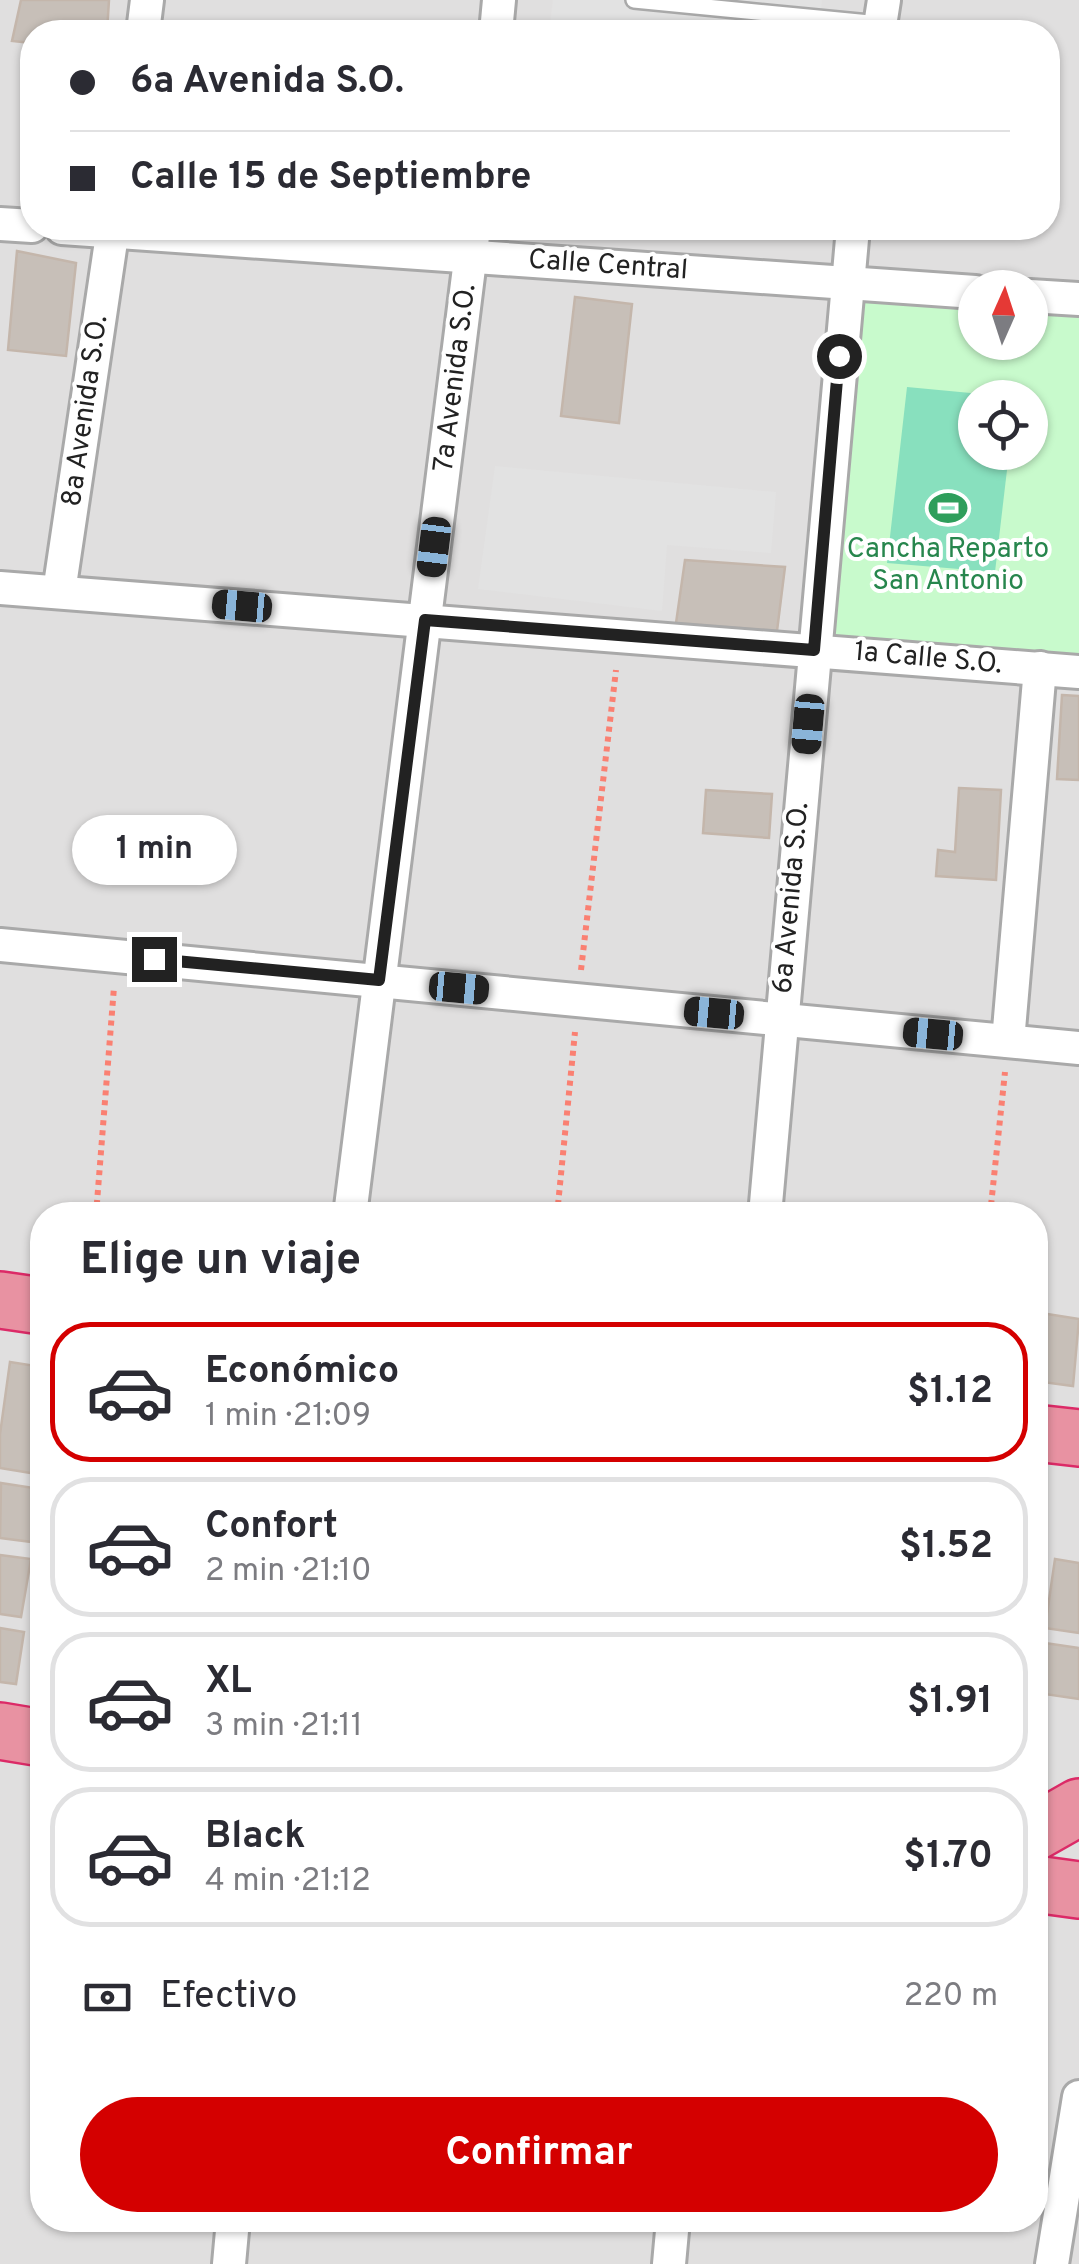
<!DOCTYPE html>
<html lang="es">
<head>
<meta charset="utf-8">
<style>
	:root { --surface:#fff; --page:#f2f2f3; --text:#2b2b33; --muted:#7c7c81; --line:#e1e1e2; --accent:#d40000 }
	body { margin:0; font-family:Overpass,sans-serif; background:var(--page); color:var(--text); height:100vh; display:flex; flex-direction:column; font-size:38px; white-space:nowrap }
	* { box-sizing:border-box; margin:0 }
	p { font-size:32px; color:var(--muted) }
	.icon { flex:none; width:55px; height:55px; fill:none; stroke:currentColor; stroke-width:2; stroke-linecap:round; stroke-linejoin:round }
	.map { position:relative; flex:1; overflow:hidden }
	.panel { position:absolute; left:30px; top:1202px; width:1018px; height:1030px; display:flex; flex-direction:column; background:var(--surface); border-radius:40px; box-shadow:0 2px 8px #0004 }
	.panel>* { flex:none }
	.banner { position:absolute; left:20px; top:20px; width:1040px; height:220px; border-radius:40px; box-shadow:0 2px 8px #0004; display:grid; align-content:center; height:220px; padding:0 50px; background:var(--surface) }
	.needle { width:65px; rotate:3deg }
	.buttons { position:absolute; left:958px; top:270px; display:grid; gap:20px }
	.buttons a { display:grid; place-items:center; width:90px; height:90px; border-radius:50%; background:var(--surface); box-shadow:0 2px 8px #0004; font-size:50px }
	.end { position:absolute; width:45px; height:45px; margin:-22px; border:12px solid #222; background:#fff; box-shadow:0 0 0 5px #fff }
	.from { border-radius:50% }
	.bubble { position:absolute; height:70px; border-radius:35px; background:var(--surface); box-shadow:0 2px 8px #0004; font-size:32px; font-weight:700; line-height:70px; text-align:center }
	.car { position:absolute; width:30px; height:60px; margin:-30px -15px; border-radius:12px; box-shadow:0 0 8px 2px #0007; background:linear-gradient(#222 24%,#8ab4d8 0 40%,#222 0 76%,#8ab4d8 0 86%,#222 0) }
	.banner b { display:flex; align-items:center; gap:35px; height:95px; font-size:38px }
	.banner b+b { border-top:2px solid var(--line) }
	.banner i { width:25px; height:25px; background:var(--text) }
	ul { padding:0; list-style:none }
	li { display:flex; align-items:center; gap:30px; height:140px; margin:0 20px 15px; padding:0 30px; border:5px solid var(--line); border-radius:40px }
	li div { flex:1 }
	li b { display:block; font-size:38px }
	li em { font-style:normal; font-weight:700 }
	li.on { border-color:var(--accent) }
	li>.icon { width:90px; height:90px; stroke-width:1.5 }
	h2 { padding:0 50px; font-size:45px; line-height:120px }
	.pay { display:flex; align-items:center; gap:25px; height:110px; padding:0 50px; font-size:38px }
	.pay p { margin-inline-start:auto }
	.button { display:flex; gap:20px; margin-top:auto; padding:20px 50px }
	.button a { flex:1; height:115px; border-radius:60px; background:var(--accent); color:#fff; font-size:40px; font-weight:700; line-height:115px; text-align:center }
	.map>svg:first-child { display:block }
</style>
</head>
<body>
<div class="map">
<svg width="1079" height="2264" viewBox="0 0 1079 2264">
	<rect width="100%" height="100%" fill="#f2efe9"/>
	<path fill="#e0dfdf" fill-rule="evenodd" d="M0,0H1079V2264H0ZM32,32H1048V228H32ZM975,288H1030V342H975ZM975,398H1030V452H975ZM42,1215H1035V2220H42Z"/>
	<path fill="#c8facc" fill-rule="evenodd" d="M857,289L975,297V342H1030V300L1079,303V658L834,644ZM975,398H1030V452H975Z"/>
	<polygon fill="#88e0be" points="907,387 1013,397 975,398 975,452 1009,453 995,572 887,563"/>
	<g fill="#e2e2e2">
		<polygon points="553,0 822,0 818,32 549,32"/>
		<polygon points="495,466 776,492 771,553 667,545 662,611 478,589"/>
	</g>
	<g fill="#c7bfb8" stroke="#c4b6ab" stroke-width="2.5">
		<polygon points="21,0 109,0 107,32 32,32 32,43 12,41"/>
		<polygon points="17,251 76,263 66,356 8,350"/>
		<polygon points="575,297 632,304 619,423 561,416"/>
		<polygon points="685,560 785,567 777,631 676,623"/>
		<polygon points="1062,695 1079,696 1079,780 1057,779"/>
		<polygon points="959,788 1001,790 996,880 936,876 938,850 955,852"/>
		<polygon points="706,790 772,794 769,838 703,833"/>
		<polygon points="1041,1313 1079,1319 1073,1386 1035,1381"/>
		<polygon points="10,1362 42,1367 42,1436 37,1474 0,1468 0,1434"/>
		<polygon points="1,1483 40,1489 32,1542 0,1538"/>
		<polygon points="0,1555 31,1559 21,1617 0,1614"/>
		<polygon points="1055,1559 1079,1563 1079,1633 1045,1628"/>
		<polygon points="0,1628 24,1632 16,1684 0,1682"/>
		<polygon points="1045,1643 1079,1648 1079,1699 1038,1693"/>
		<polygon points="580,2220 626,2220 626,2226 580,2224"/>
	</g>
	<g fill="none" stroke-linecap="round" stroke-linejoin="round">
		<g stroke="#a9a9a9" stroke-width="20">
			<polyline id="lane" points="634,0 880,24"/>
		</g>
		<g stroke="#a9a9a9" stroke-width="38">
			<g id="street">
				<polyline points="143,32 147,0"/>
				<polyline points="496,32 499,0"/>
				<polyline points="879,32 884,0"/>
				<polyline points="0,224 32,226"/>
				<polyline points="62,228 975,292"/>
				<polyline points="1030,296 1079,299"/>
				<polyline points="0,588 1079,672"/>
				<polyline points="59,592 113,228"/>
				<polyline points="0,945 1079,1048"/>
				<polyline points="1008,1041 1040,668"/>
				<polyline points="350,1215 474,228"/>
				<polyline points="765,1215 853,228"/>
				<polyline points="229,2264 233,2220"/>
				<polyline points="669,2264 673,2220"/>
				<polyline points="1052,2264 1079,2097"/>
			</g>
		</g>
		<g stroke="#dc2a67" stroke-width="60">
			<g id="highway">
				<polyline points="0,1300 42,1306"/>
				<polyline points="1035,1433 1079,1438"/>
				<polyline points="0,1731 42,1738"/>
				<polyline points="1035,1832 1079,1807"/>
				<polyline points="1035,1884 1079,1890"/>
			</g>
		</g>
		<g stroke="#fa8072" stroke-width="6" stroke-dasharray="5 5" stroke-linecap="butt">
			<polyline points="581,970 616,670"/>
			<polyline points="96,1215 114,987"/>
			<polyline points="557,1215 575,1032"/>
			<polyline points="990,1215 1005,1072"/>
		</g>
		<use href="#lane" stroke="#fff" stroke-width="15"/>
		<use href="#street" stroke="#fff" stroke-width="32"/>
		<use href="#highway" stroke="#e892a2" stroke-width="55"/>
	</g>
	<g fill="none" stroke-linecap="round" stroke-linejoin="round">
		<polyline stroke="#222" stroke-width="12" points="154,959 379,980 425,620 814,650 839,356"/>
	</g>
	<defs>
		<g id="stadium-bare" transform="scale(3)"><path d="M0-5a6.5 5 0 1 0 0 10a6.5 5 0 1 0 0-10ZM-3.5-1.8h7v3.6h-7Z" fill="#2e9e5b" stroke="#fff" stroke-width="2.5" paint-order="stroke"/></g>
	</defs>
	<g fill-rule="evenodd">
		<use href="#stadium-bare" x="948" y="508"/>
	</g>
	<g text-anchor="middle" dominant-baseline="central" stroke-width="8" stroke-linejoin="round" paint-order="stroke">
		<g font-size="28" fill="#222" stroke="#fff">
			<text transform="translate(608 266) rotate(4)">Calle Central</text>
			<text transform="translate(456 378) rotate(-83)">7a Avenida S.O.</text>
			<text transform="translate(86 411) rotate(-82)">8a Avenida S.O.</text>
			<text transform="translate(928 659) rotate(5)">1a Calle S.O.</text>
			<text transform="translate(792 898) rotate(-85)">6a Avenida S.O.</text>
		</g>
		<g font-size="28" fill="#27864d" stroke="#fff">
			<text x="948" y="550">Cancha Reparto<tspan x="948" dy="32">San Antonio</tspan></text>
		</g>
	</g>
</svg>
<div class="buttons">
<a><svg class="needle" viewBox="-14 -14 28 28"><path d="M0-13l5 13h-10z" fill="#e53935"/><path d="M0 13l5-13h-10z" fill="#7c7c81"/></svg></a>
<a><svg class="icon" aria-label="locate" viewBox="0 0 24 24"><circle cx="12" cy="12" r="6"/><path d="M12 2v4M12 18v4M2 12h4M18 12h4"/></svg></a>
</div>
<i class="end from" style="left:839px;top:356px"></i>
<i class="end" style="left:154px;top:959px"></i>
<div class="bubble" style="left:72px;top:815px;width:165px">1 min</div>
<i class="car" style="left:434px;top:547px;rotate:187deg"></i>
<i class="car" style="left:242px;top:606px;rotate:275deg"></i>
<i class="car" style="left:808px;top:724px;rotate:185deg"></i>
<i class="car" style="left:459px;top:988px;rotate:95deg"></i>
<i class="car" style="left:714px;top:1013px;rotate:275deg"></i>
<i class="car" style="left:933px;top:1034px;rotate:275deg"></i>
<div class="banner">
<b><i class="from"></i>6a Avenida S.O.</b>
<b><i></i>Calle 15 de Septiembre</b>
</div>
<section class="panel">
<h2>Elige un viaje</h2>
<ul>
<li class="on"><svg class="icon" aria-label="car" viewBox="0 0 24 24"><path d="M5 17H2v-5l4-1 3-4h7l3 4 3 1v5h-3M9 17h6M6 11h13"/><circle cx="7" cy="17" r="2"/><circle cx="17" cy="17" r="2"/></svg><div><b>Económico</b><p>1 min · 21:09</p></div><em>$1.12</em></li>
<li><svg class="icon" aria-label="car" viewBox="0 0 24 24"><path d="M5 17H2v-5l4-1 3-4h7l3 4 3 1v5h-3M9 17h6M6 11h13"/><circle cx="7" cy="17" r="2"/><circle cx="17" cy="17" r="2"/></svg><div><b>Confort</b><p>2 min · 21:10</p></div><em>$1.52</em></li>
<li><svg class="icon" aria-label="car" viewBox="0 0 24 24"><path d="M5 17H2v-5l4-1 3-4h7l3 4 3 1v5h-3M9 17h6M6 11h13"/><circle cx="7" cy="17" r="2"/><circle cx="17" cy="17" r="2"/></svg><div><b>XL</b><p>3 min · 21:11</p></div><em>$1.91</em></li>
<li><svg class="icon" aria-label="car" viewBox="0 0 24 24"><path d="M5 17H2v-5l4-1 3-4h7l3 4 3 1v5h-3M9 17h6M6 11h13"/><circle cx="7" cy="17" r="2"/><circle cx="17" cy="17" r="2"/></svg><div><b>Black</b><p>4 min · 21:12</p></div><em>$1.70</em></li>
</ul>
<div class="pay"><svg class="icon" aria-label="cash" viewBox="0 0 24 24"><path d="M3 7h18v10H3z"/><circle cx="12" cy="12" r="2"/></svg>Efectivo<p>220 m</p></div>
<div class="button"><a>Confirmar</a></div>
</section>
</div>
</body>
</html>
